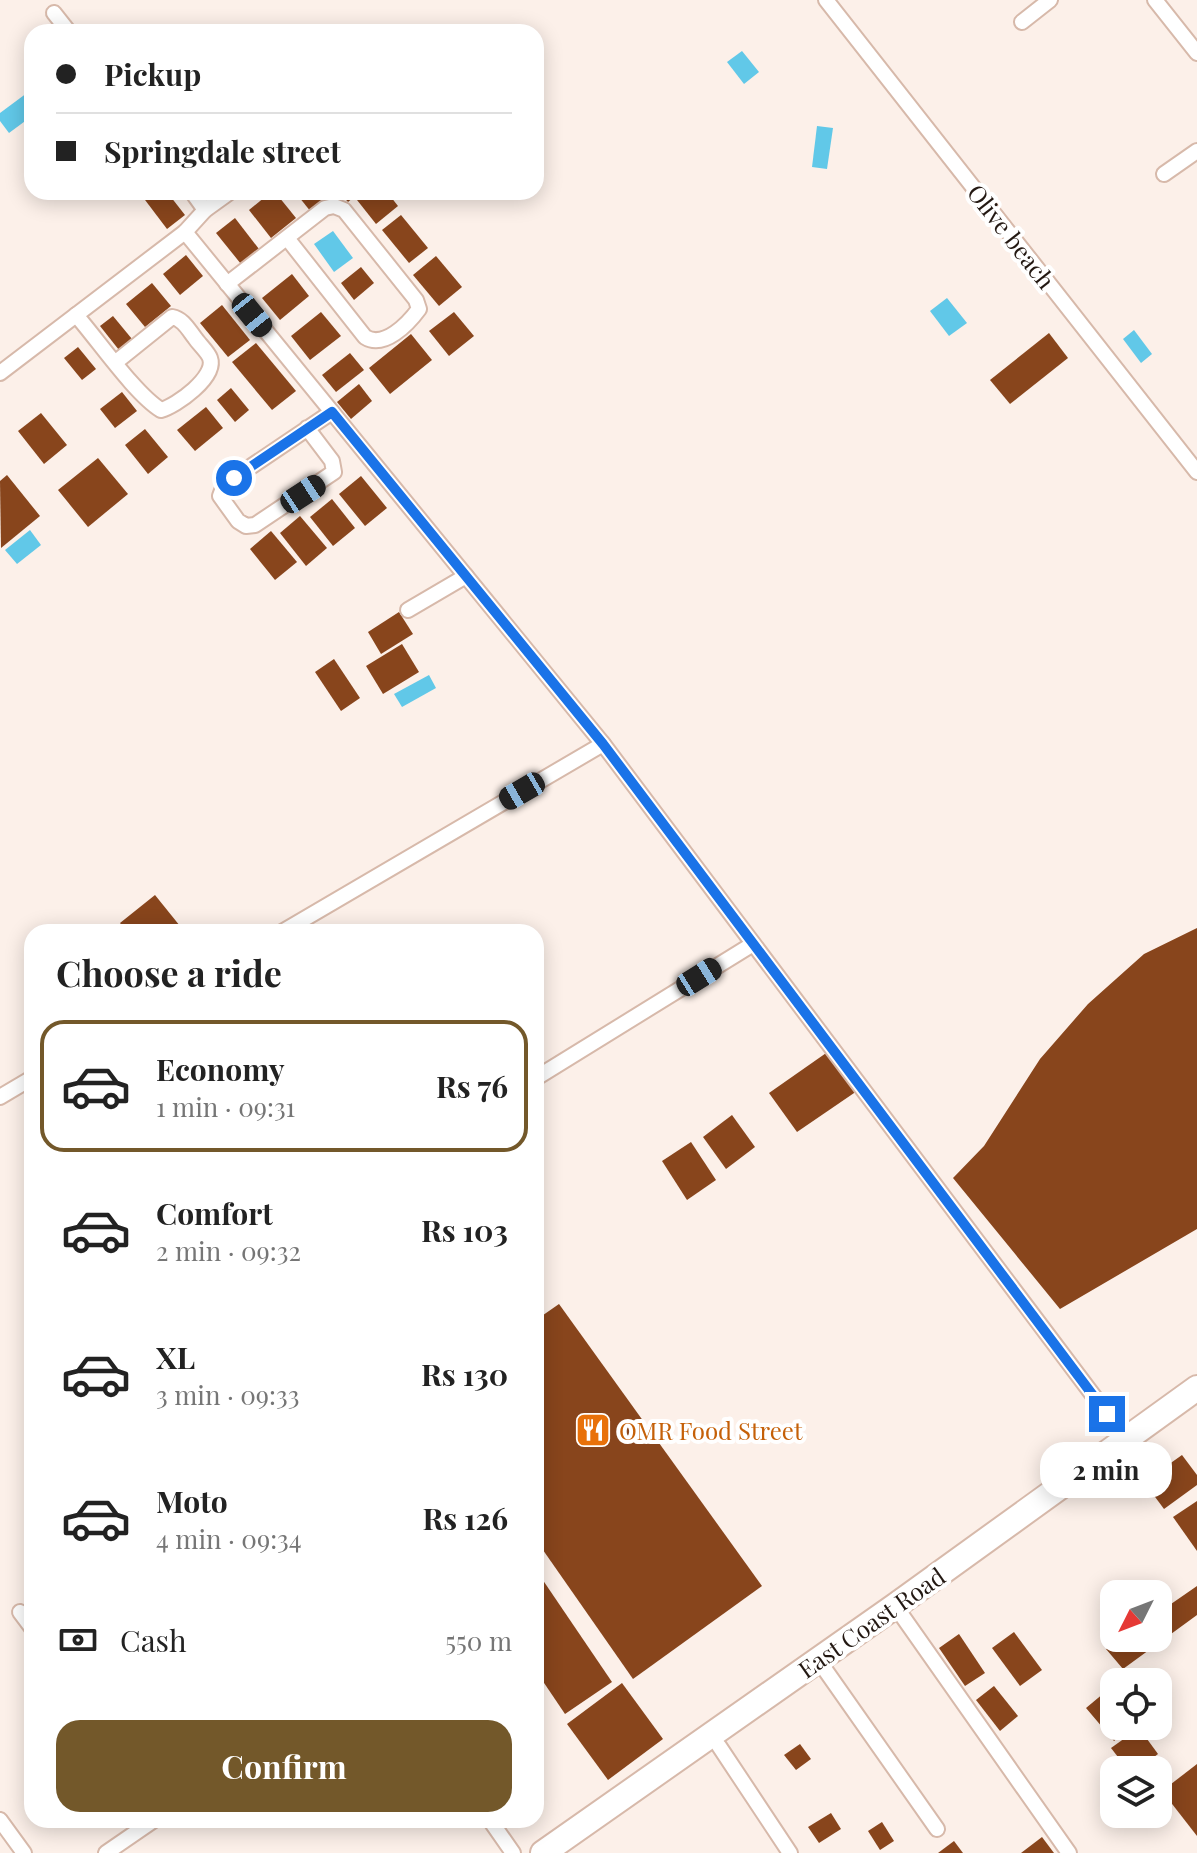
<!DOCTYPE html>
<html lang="en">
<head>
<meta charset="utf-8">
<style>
	:root { --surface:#fff; --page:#f2f2f2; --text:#222; --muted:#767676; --line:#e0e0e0; --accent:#73582a }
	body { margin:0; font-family:"Playfair Display",serif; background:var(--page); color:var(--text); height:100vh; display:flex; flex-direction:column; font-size:30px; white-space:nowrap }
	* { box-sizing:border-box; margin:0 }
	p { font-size:26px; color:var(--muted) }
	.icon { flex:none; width:44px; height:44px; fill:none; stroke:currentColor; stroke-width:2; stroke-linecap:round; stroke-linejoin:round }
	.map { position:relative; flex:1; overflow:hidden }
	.sheet { position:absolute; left:24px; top:924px; width:520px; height:904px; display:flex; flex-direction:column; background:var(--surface); border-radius:24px; box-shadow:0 4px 20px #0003 }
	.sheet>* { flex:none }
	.guide { position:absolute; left:24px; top:24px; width:520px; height:176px; border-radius:24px; box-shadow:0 4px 20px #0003; display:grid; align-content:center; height:176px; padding:0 32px; background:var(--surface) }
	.needle { width:52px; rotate:228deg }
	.buttons { position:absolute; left:1100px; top:1580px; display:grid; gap:16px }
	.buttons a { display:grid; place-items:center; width:72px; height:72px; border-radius:16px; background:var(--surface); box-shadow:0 4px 20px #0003; font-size:40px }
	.end { position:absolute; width:36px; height:36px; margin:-18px; border:10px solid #1a73e8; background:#fff; box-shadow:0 0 0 4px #fff }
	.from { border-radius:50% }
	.bubble { position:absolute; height:56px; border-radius:24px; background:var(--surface); box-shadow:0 4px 20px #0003; font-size:26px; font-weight:700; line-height:56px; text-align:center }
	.car { position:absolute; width:24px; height:48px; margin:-24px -12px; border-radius:10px; box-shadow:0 0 6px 2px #0007; background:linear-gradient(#222 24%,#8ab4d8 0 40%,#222 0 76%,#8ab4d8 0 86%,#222 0) }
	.guide b { display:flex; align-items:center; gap:28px; height:76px; font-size:30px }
	.guide b+b { border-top:2px solid var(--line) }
	.guide i { width:20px; height:20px; background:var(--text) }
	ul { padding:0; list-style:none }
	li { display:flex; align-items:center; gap:24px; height:132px; margin:0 16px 12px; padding:0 16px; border:4px solid transparent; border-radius:24px }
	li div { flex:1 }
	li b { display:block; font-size:30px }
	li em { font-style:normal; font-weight:700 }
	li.active { border-color:var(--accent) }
	li>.icon { width:72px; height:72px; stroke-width:1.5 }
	h2 { padding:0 32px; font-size:36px; line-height:96px }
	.pay { display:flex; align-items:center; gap:20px; height:88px; padding:0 32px; font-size:30px }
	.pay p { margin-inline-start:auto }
	.button { display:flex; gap:16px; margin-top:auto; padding:16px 32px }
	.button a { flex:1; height:92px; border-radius:24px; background:var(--accent); color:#fff; font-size:32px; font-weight:700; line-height:92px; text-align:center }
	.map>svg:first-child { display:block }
</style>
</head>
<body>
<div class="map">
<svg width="1197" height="1853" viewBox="0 0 1197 1853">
	<rect width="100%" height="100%" fill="#fcf0e9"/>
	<g fill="#61c8e8">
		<polygon points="742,51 759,72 744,84 727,62"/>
		<polygon points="31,90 32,116 9,133 0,121 0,113"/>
		<polygon points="817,126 833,128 827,169 812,167"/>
		<polygon points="333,231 353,258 334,272 314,244"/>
		<polygon points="947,298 967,323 949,336 930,311"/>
		<polygon points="1134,330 1152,354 1141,363 1123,339"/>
		<polygon points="30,530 41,545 17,564 5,550"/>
		<polygon points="429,675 436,688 402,707 394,694"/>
	</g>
	<g fill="#88451c">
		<polygon points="139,192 167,192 185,215 167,229"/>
		<polygon points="271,192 275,192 296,218 271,238 249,210"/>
		<polygon points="295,192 330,192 332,195 311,212"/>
		<polygon points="339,192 360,192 348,202"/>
		<polygon points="367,192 387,192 398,206 376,224 357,200"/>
		<polygon points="401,215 428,248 409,263 382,230"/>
		<polygon points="235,218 259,249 241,264 216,233"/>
		<polygon points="186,255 203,276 180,295 163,274"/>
		<polygon points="436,256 462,287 439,306 413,275"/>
		<polygon points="361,267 374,283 354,300 341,283"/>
		<polygon points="292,274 309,296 280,320 262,298"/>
		<polygon points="152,283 171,306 145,327 126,304"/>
		<polygon points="222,305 250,340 228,357 200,323"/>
		<polygon points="321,312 341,336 310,360 291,336"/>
		<polygon points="454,312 474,336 449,356 429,331"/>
		<polygon points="113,316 132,339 119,350 100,326"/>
		<polygon points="1049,333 1068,358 1010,404 990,380"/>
		<polygon points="411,334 432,360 390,394 369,368"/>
		<polygon points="256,343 296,391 272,410 232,362"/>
		<polygon points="78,347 96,369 82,380 64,358"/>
		<polygon points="350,353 364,370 336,392 322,375"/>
		<polygon points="359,384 372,401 351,419 337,402"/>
		<polygon points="231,388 249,410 235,422 217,400"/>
		<polygon points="122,392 137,411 115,428 100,409"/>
		<polygon points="206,407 223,428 195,451 177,430"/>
		<polygon points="41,413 67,445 44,464 18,431"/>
		<polygon points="145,429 168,457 148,474 125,445"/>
		<polygon points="98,458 128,494 88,527 58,490"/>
		<polygon points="7,475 40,516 1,548 0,481"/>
		<polygon points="361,476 387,508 365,526 339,494"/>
		<polygon points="332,499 355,528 333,546 310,517"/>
		<polygon points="300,516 327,548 306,566 280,533"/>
		<polygon points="271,531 297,562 275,580 250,549"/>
		<polygon points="399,612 413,634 381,654 368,632"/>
		<polygon points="402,644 419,672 383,694 366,666"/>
		<polygon points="334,659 360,698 341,711 315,672"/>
		<polygon points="155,895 180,926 173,932 127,932 120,923"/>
		<polygon points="1197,928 1197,1229 1060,1309 953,1178 984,1146 1040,1059 1088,1004 1144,954"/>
		<polygon points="829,1051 857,1091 797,1132 769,1093"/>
		<polygon points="732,1115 755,1147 726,1169 703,1137"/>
		<polygon points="691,1142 716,1180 687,1200 662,1161"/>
		<polygon points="559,1304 762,1586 633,1679 536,1540 536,1320"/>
		<polygon points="1182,1455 1197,1475 1197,1485 1164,1509 1144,1482"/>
		<polygon points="1197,1501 1197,1551 1173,1517"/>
		<polygon points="536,1570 612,1682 565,1714 536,1671"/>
		<polygon points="1197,1586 1197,1615 1123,1669 1106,1649 1122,1638 1158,1638 1158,1613"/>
		<polygon points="1014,1632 1042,1670 1020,1686 992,1648"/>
		<polygon points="959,1634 985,1673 965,1686 939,1648"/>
		<polygon points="622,1683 663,1739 608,1780 567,1724"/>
		<polygon points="994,1686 1018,1716 1000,1731 976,1700"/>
		<polygon points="1110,1688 1114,1694 1114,1726 1132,1726 1114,1741 1086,1708"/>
		<polygon points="1139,1728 1158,1754 1137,1770 1128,1770 1111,1748"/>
		<polygon points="800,1744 811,1759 796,1770 784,1755"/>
		<polygon points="1197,1764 1197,1836 1162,1791"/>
		<polygon points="831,1813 841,1829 819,1843 808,1827"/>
		<polygon points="882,1822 894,1841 880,1850 868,1831"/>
		<polygon points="1042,1837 1054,1853 1021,1853"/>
		<polygon points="954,1841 963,1853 938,1853"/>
	</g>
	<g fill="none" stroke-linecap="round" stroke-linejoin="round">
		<g stroke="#d7b9aa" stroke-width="18">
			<g id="minor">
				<polyline points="826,0 1197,472"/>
				<polyline points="1155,0 1197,53"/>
				<polyline points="54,13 69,32"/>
				<polyline points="1022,22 1050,0"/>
				<polyline points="1164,174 1197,151"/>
				<polyline points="192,192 205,210"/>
				<polyline points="185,232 603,744 1126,1439"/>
				<path d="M227,284L325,208L334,206L344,210L416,300L419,309C408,324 384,349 365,337L287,238"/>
				<path d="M76,315C98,340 135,394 161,410C176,406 217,377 210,358C208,352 199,344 195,338C188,329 183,319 172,317L116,362"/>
				<polyline points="0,373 185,232 205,210 230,192"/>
				<polyline points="307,428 332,461 334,472 255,525 246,526 238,521 220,496 223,488 234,478 332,412"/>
				<polyline points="408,610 466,576"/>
				<polyline points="282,932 603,744"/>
				<polyline points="536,1078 753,944"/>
				<polyline points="0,1097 32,1078"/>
				<polyline points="20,1612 32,1628"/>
				<polyline points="903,1617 1069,1853"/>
				<polyline points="826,1671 937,1829"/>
				<polyline points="719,1746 790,1853"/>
				<polyline points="0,1820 24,1853"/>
				<polyline points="490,1820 513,1853"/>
				<polyline points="106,1853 154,1820"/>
			</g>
		</g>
		<g stroke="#d7b9aa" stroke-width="28">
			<polyline id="primary" points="543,1853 895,1606 1197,1388"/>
		</g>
		<use href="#minor" stroke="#fff" stroke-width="14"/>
		<use href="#primary" stroke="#fff" stroke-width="24"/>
	</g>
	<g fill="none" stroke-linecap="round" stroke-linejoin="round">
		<polyline stroke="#1a73e8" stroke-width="10" points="234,478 332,412 603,744 1107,1414"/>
	</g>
	<defs>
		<g id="restaurant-square" transform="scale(1.8)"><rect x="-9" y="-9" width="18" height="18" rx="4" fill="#e8710a" stroke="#fff"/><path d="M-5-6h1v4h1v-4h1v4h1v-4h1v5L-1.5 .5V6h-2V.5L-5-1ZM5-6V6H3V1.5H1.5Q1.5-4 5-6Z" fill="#fff"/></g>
	</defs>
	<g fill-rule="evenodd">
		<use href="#restaurant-square" x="593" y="1430"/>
	</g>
	<g text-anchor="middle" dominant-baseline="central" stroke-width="8" stroke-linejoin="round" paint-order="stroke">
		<g font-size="24" fill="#231812" stroke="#fff">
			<text transform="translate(1012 236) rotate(52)">Olive beach</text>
			<text transform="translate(871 1622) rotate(-35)">East Coast Road</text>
		</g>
		<g font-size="24" fill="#c56008" stroke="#fff" text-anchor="start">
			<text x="619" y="1430">OMR Food Street</text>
		</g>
	</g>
</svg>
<div class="buttons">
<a><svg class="needle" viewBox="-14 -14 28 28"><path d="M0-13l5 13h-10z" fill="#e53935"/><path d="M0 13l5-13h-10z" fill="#767676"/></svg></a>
<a><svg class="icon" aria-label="locate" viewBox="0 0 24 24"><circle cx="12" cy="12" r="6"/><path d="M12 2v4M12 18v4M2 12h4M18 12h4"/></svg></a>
<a><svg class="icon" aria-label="layers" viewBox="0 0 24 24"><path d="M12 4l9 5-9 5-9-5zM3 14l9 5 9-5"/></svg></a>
</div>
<i class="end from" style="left:234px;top:478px"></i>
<i class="end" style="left:1107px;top:1414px"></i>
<div class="bubble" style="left:1040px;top:1442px;width:132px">2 min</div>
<i class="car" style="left:252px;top:315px;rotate:141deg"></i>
<i class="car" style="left:303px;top:494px;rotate:57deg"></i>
<i class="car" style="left:522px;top:791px;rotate:240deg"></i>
<i class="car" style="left:699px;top:977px;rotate:58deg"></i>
<div class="guide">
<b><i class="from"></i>Pickup</b>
<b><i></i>Springdale street</b>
</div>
<section class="sheet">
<h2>Choose a ride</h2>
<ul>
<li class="active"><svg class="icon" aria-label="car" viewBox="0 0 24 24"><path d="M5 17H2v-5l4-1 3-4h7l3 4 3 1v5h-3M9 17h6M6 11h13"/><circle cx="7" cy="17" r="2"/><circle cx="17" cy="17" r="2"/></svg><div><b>Economy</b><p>1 min · 09:31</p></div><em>Rs 76</em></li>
<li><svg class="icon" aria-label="car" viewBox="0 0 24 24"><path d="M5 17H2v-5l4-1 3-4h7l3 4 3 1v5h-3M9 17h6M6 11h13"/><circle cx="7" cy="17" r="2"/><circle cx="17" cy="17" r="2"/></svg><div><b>Comfort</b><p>2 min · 09:32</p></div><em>Rs 103</em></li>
<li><svg class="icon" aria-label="car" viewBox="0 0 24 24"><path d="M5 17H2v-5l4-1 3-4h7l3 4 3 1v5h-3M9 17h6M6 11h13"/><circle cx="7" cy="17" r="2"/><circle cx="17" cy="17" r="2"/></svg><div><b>XL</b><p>3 min · 09:33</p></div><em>Rs 130</em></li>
<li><svg class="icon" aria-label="car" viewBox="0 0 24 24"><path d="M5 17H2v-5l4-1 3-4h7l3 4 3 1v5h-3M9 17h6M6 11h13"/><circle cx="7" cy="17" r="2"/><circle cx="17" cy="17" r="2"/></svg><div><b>Moto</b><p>4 min · 09:34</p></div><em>Rs 126</em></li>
</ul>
<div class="pay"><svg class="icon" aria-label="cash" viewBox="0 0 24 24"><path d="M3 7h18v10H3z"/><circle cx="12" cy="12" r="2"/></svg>Cash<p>550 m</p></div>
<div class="button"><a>Confirm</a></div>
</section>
</div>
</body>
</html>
